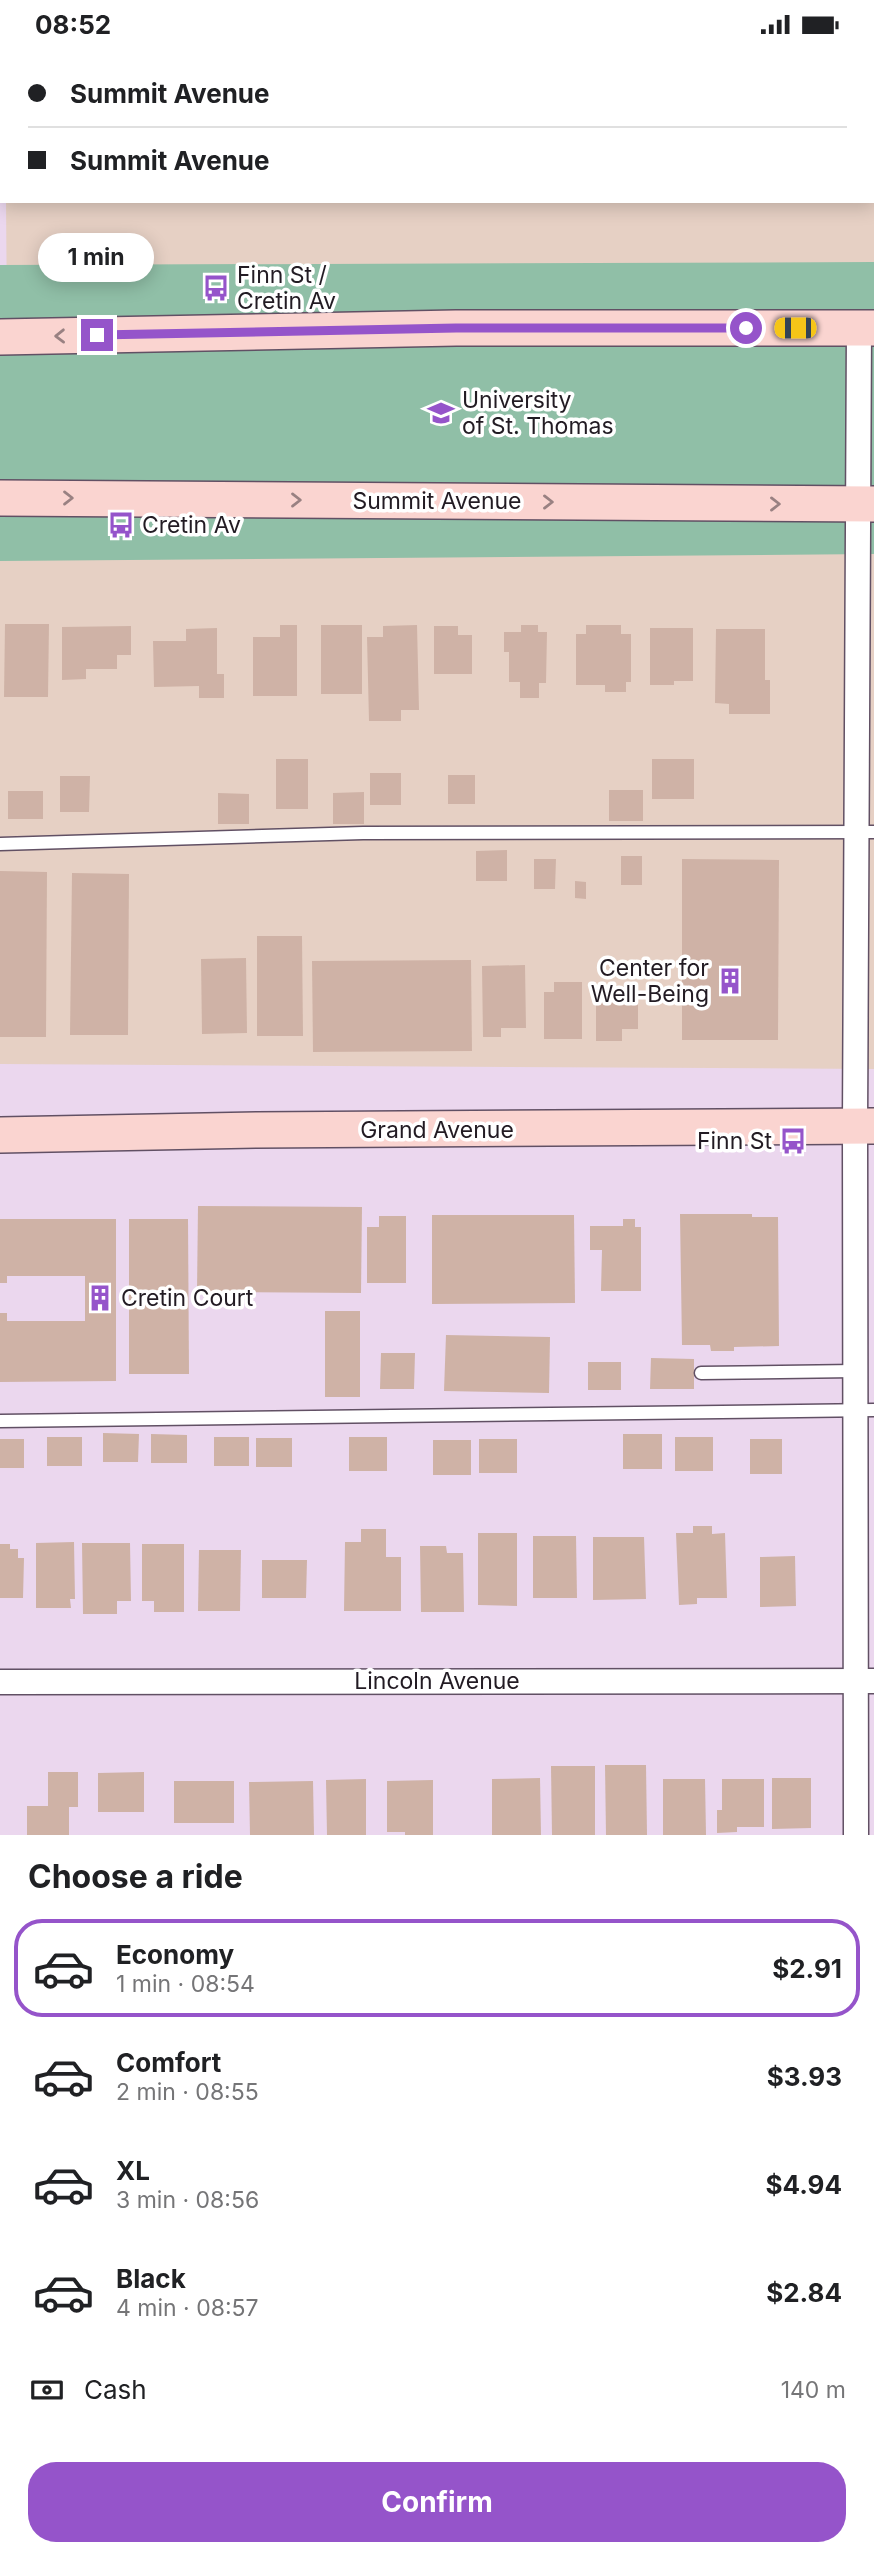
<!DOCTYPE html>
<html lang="en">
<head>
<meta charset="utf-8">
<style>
	:root { --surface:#fff; --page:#f2f2f2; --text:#202124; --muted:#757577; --line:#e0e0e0; --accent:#9554ca }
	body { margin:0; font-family:Inter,sans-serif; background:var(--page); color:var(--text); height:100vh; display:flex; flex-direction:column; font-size:26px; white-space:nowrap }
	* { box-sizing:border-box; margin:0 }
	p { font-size:23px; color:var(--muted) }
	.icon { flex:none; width:38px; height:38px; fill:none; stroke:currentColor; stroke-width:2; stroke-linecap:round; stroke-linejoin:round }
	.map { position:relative; height:1786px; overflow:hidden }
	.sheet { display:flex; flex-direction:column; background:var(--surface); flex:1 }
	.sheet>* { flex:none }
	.banner { position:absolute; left:0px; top:0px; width:875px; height:154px; box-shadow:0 4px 18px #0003; display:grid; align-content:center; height:154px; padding:0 28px; background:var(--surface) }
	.end { position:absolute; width:32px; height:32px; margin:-16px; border:9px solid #9554ca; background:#fff; box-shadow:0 0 0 4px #fff }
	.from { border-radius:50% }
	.bubble { position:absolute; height:49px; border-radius:24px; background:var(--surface); box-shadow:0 4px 18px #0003; font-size:23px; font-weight:700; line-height:49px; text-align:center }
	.car { position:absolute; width:21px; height:42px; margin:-21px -10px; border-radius:9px; box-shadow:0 0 5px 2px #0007; background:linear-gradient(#f5c518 24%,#345 0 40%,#f5c518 0 76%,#345 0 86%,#f5c518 0) }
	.banner b { display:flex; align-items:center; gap:24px; height:66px; font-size:26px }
	.banner b+b { border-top:2px solid var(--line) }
	.banner i { width:18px; height:18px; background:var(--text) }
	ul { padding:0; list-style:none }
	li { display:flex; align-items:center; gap:21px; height:98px; margin:0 14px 10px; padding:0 14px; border:4px solid transparent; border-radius:28px }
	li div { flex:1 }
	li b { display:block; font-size:26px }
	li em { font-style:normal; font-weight:700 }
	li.on { border-color:var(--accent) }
	li>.icon { width:63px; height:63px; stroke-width:1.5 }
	h2 { padding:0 28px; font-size:32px; line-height:84px }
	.pay { display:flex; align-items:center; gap:18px; height:77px; padding:0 28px; font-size:26px }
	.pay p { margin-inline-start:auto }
	.primary-button { display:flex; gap:14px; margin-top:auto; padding:14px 28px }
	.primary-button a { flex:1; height:80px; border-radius:28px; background:var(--accent); color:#fff; font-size:28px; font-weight:700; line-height:80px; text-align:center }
	.status { display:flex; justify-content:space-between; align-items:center; height:49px; padding:0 35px; background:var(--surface); direction:ltr }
	.status svg { height:19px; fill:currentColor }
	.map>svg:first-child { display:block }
</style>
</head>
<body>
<div class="status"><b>08:52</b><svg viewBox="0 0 49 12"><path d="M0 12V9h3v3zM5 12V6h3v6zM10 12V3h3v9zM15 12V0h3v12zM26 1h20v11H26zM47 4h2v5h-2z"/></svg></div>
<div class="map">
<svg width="874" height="1786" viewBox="0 0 874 1786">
	<rect width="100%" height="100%" fill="#ebd7ee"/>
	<polygon fill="#e6d0c4" points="5,0 874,0 874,1020 0,1015 0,512 9,511 6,152 873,152 873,2"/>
	<polygon fill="#90bfa7" points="874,213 874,505 0,512 0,216"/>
	<g fill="#cfb2a6">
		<polygon points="5,575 49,575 48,648 4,648"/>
		<polygon points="280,576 297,576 297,647 253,647 253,588 280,588"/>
		<rect x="321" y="576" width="41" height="69"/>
		<polygon points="417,576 419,661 401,661 401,672 369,672 367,588 383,588 383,577"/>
		<polygon points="521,576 538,576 538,583 547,583 546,634 539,634 539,649 520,649 520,633 509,633 509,603 504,603 504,583 521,583"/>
		<polygon points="586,576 621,576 621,585 631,585 631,633 626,633 626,643 605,643 605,636 576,636 576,585 586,585"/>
		<polygon points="131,577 131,606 117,606 117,620 86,620 86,630 62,631 62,578"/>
		<polygon points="434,577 458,577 458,586 472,586 472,625 434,625"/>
		<polygon points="217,579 217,625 224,625 224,649 199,649 199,637 154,638 153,592 186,592 186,580"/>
		<polygon points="650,579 693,579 693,632 674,632 674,636 650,636"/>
		<polygon points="716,580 765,580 765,631 770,631 770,665 729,665 729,655 715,654"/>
		<rect x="276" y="710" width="32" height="50"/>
		<rect x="652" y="710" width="42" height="40"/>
		<rect x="370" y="724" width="31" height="32"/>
		<rect x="448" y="726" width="27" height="29"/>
		<polygon points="60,727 90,727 89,763 60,763"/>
		<rect x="609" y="741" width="34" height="31"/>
		<rect x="8" y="742" width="35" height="28"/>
		<polygon points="364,743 364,775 333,775 333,744"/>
		<polygon points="218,744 249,745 249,775 218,775"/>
		<polygon points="507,801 507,832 476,832 476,802"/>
		<rect x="621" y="807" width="21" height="29"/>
		<polygon points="534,810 556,810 555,840 534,840"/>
		<polygon points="682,810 779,811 778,991 682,991"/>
		<polygon points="0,822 47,823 46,988 0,988"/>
		<polygon points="72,824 129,825 128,986 70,986"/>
		<polygon points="575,832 586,833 586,850 575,849"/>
		<polygon points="257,887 302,887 303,987 257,987"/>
		<polygon points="246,909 247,984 202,985 201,910"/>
		<polygon points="471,911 472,1002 313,1003 312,912"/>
		<polygon points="525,916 526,979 501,979 501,988 483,988 482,917"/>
		<polygon points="554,933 582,933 582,990 544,990 544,943 554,943"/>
		<polygon points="596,937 638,937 638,980 622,980 622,992 596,992"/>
		<polygon points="198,1157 362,1158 361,1244 197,1243"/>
		<polygon points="680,1165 752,1165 752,1168 778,1168 779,1297 734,1298 734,1302 711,1302 710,1296 682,1296"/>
		<polygon points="432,1166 574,1166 575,1254 432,1255"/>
		<polygon points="379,1167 406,1167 406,1234 367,1234 367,1178 379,1178"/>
		<polygon points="0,1170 116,1170 116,1332 0,1333 0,1264 7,1264 7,1272 85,1272 85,1227 7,1227 7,1234 0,1234"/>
		<polygon points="129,1170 188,1170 189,1325 129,1325"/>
		<polygon points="623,1170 635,1170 635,1178 641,1178 641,1242 601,1242 602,1201 590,1201 590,1177 623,1177"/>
		<rect x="325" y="1262" width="35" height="86"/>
		<polygon points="446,1286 550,1288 549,1344 444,1342"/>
		<polygon points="381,1304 415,1304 414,1340 380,1340"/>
		<polygon points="651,1309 694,1310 694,1340 650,1340"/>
		<rect x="588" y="1313" width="33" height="28"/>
		<polygon points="103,1384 139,1385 138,1413 103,1413"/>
		<polygon points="151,1385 187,1386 187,1414 151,1414"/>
		<rect x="623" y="1385" width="39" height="35"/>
		<rect x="47" y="1388" width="35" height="29"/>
		<rect x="214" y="1388" width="35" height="29"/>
		<rect x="349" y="1388" width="38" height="34"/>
		<rect x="675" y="1388" width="38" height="34"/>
		<rect x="256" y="1389" width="36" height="29"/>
		<rect x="0" y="1390" width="24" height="29"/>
		<rect x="479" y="1390" width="38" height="34"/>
		<rect x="750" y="1390" width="32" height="35"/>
		<rect x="433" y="1391" width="38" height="35"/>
		<polygon points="693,1477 712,1477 712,1485 725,1484 727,1549 697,1549 697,1555 679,1556 676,1484 693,1484"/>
		<polygon points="361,1480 386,1480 386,1508 401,1508 401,1562 344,1562 345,1493 361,1493"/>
		<polygon points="478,1484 517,1484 517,1557 478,1556"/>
		<polygon points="533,1487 576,1487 577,1549 533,1549"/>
		<polygon points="593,1488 644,1488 646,1550 593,1551"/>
		<polygon points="74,1493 75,1550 70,1550 71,1559 36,1559 36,1494"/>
		<polygon points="82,1494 130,1494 131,1552 117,1552 117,1565 83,1565"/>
		<polygon points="0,1495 10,1495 10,1500 18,1500 18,1509 24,1509 23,1549 0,1549"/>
		<polygon points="142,1495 184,1495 184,1563 154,1563 154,1552 142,1552"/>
		<polygon points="420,1497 446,1497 447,1504 463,1504 464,1563 421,1563"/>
		<polygon points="199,1501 241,1501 240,1562 198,1562"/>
		<polygon points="795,1507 796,1557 760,1558 760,1508"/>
		<polygon points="262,1511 307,1511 306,1549 262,1549"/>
		<polygon points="605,1716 646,1716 647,1786 606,1786"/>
		<polygon points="551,1717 595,1717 595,1786 552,1786"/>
		<polygon points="48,1723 78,1723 78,1758 69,1758 69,1786 27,1786 27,1757 48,1757"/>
		<polygon points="144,1723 144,1763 98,1763 98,1724"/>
		<polygon points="540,1729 541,1786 492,1786 492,1730"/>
		<polygon points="772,1729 811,1729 811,1779 772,1780"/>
		<polygon points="366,1730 366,1786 327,1786 326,1731"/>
		<polygon points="663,1730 705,1730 706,1786 663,1786"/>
		<polygon points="722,1730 764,1730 764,1778 737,1778 737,1783 717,1784 717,1761 722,1761"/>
		<polygon points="433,1731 433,1786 405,1786 405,1783 387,1783 387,1732"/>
		<rect x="174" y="1732" width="60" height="42"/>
		<polygon points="313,1732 314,1786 250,1786 249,1733"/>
	</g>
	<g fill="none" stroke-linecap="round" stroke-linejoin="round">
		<g stroke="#615064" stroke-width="15">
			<g id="lane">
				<polyline points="25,0 25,2"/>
				<polyline points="89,0 89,2"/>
				<polyline points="0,795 363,784 874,783"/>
				<polyline points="701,1324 855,1322"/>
				<polyline points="0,1372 874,1361"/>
			</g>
		</g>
		<g stroke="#615064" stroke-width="27">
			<g id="street">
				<polyline points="0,1633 874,1632"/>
				<polyline points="856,1786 855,1077 859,279"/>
			</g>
		</g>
		<g stroke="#615064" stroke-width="38">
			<g id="secondary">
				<polyline points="0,288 456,279 874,279"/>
				<polyline points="0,449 874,455"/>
				<polyline points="0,1086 257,1081 874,1077"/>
			</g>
		</g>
		<use href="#lane" stroke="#fff" stroke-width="12"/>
		<use href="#street" stroke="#fff" stroke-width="24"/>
		<use href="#secondary" stroke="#fad4d0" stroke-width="35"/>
	</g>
	<defs><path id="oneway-chevron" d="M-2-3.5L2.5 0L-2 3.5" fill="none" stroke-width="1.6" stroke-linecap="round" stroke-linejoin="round" transform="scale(1.75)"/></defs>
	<g stroke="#998182">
		<use href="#oneway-chevron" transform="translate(60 287) rotate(179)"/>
		<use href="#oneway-chevron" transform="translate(68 449)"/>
		<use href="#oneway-chevron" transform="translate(296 451)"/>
		<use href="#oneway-chevron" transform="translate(548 453)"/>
		<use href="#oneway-chevron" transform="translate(775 455)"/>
	</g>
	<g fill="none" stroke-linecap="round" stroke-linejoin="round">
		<polyline stroke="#9554ca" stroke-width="9" points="97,286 456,279 746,279"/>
	</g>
	<defs>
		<g id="bus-bare" transform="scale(2.1)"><path d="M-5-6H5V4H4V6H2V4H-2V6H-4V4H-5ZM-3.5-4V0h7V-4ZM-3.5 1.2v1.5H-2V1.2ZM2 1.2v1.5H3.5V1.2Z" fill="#9554ca" stroke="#fff" stroke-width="2.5" paint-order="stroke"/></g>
		<g id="university-bare" transform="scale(2.1)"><path d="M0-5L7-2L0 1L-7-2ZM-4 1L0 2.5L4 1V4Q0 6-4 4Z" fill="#9554ca" stroke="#fff" stroke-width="2.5" paint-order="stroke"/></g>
		<g id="building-bare" transform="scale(2.1)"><path d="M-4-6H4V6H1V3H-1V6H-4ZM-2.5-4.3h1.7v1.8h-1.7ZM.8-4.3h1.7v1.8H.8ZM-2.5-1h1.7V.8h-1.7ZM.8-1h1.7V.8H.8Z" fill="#9554ca" stroke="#fff" stroke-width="2.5" paint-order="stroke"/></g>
	</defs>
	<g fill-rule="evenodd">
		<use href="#bus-bare" x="216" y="239"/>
		<use href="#university-bare" x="441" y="364"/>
		<use href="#bus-bare" x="121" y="476"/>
		<use href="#building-bare" x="730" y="932"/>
		<use href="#bus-bare" x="793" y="1092"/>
		<use href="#building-bare" x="100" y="1249"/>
	</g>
	<g text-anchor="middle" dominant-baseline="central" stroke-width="7" stroke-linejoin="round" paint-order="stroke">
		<g font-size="23" fill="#221b23" stroke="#fff" text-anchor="start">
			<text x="237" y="226">Finn St /<tspan x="237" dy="26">Cretin Av</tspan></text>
			<text x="462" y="351">University<tspan x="462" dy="26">of St. Thomas</tspan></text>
			<text x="142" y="476">Cretin Av</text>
			<text x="709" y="919" text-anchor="end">Center for<tspan x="709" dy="26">Well-Being</tspan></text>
			<text x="772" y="1092" text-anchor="end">Finn St</text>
			<text x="121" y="1249">Cretin Court</text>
		</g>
		<g font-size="23" fill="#221b23" stroke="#fff">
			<text x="437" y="452">Summit Avenue</text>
			<text x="437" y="1081">Grand Avenue</text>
			<text x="437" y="1632">Lincoln Avenue</text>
		</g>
	</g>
</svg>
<i class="end from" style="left:746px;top:279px"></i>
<i class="end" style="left:97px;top:286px"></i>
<div class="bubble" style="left:38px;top:184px;width:116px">1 min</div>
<i class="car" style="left:795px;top:279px;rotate:270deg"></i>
<div class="banner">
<b><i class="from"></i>Summit Avenue</b>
<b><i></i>Summit Avenue</b>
</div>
</div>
<section class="sheet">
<h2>Choose a ride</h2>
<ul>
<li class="on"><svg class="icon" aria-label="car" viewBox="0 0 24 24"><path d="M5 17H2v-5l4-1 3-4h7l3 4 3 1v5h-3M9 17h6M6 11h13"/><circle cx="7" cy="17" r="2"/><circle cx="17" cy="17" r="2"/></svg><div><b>Economy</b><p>1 min · 08:54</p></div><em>$2.91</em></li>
<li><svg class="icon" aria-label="car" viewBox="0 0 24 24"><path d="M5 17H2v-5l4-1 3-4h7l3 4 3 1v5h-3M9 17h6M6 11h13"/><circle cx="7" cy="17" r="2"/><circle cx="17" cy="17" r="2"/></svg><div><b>Comfort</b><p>2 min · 08:55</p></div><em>$3.93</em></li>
<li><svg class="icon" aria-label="car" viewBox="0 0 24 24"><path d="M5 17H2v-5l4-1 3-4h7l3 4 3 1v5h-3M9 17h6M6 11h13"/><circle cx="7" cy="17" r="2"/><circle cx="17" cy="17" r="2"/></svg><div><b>XL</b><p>3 min · 08:56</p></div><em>$4.94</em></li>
<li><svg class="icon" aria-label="car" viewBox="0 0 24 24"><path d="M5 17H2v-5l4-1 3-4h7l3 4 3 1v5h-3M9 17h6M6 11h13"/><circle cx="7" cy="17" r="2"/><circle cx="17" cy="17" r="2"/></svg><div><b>Black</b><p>4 min · 08:57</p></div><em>$2.84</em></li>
</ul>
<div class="pay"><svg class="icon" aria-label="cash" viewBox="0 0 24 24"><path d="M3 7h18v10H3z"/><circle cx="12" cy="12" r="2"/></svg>Cash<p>140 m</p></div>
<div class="primary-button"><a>Confirm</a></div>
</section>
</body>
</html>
